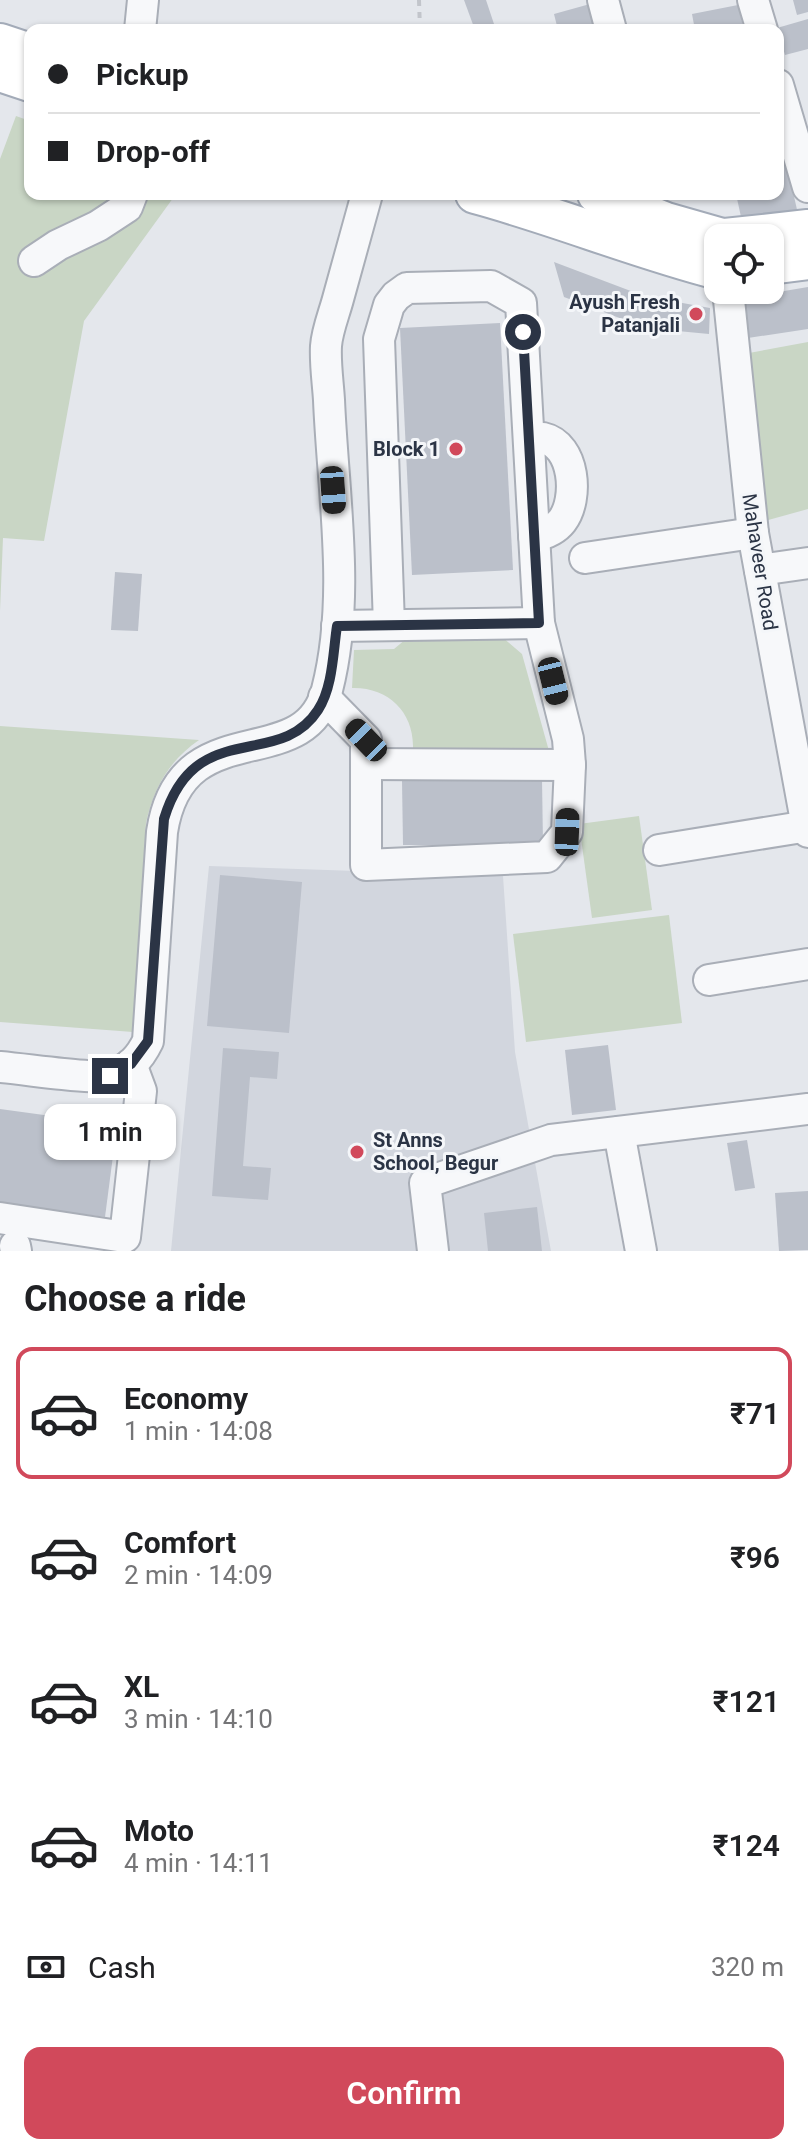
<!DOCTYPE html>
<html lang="en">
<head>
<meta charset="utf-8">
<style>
	:root { --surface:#fff; --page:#f6f6f6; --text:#202124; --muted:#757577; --line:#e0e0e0; --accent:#d1495b }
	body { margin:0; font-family:Roboto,sans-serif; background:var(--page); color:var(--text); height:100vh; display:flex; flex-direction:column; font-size:30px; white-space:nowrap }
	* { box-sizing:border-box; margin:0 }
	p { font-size:26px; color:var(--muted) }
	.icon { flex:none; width:44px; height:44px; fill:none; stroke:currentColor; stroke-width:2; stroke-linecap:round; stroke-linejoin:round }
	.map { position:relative; height:1251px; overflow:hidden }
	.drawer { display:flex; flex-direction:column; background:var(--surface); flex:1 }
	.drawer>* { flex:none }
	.banner { position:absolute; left:24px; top:24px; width:760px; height:176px; border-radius:16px; box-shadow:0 2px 6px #0004; display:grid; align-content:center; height:176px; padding:0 24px; background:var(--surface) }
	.fabs { position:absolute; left:704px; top:224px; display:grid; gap:16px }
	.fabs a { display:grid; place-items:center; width:80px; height:80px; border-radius:16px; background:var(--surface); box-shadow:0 2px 6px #0004; font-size:40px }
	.end { position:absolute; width:36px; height:36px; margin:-18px; border:10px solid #2b3445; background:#fff; box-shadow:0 0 0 4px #fff }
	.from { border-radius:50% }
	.bubble { position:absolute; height:56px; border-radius:16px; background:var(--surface); box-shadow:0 2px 6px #0004; font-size:26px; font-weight:600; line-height:56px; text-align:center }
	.car { position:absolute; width:24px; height:48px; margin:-24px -12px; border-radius:10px; box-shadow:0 0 6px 2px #0007; background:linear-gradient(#222 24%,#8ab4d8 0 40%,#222 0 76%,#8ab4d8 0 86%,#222 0) }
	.banner b { display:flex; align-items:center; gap:28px; height:76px; font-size:30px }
	.banner b+b { border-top:2px solid var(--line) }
	.banner i { width:20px; height:20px; background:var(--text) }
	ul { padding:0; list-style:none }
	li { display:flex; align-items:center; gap:24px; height:132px; margin:0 16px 12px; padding:0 8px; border:4px solid transparent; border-radius:16px }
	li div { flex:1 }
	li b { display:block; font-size:30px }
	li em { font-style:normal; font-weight:600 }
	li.current { border-color:var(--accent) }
	li>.icon { width:72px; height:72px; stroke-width:1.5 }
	h2 { padding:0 24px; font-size:36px; line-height:96px }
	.pay { display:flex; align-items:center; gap:20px; height:88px; padding:0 24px; font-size:30px }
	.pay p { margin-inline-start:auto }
	.button { display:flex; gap:16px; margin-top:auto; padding:16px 24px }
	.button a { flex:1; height:92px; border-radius:16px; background:var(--accent); color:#fff; font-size:32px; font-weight:600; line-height:92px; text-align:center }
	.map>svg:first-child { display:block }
</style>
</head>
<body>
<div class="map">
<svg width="808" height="1251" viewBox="0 0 808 1251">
	<rect width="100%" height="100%" fill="#e4e7ec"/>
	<polygon fill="#d2d6de" points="209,866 503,876 515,1052 551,1251 171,1251"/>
	<g fill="#c9d6c5">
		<polygon points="16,116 30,121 30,194 176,194 84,321 44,541 3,538 0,611 0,159"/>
		<polygon points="808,342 808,509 761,522 749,353"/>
		<path d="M501,636L522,654L549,751L413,748C414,712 388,687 352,688L354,650L394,649L406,639Z"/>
		<path d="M0,726L199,740C169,761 154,787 146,823L133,1032L0,1022Z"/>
		<polygon points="639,816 652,910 592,918 579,824"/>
		<polygon points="669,915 682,1023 526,1042 513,934"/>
	</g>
	<g fill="#bbc0ca">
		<polygon points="464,0 486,0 496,30 475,30"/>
		<polygon points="793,0 808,0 808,12 797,15"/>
		<polygon points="590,4 597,30 558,30 554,14"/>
		<polygon points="738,5 744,30 695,30 692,14"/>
		<polygon points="808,19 808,49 785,55 777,28"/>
		<polygon points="786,161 798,214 743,226 736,194 778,194 778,163"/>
		<polygon points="554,262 644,296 710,308 709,334 646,328 564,297"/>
		<polygon points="808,287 808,329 748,338 742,298"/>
		<polygon points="500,323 513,570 412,575 400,328"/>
		<polygon points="115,572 142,574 138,631 111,630"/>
		<polygon points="542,779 543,845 403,845 402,780"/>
		<polygon points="220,875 302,882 289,1033 207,1026"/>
		<polygon points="608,1045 616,1110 572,1115 565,1050"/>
		<polygon points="223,1048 279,1052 277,1079 250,1077 243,1166 271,1168 268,1200 212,1196"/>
		<polygon points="0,1109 117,1125 105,1217 0,1203"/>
		<polygon points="747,1140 755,1188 735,1191 727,1143"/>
		<polygon points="808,1191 808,1250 779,1251 775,1193"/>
		<polygon points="537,1207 542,1251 488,1251 484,1213"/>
	</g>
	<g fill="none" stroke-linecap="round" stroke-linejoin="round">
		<g stroke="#a9aeb7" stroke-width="34">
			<g id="minor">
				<polyline points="603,0 611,30"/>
				<polyline points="753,0 762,30"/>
				<polyline points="140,30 143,0"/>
				<polyline points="778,85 808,187"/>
				<polyline points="34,261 58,245 98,226 127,207 132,194"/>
				<polyline points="728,290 753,533 808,832"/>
				<path d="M534,536C545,534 555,530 562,521C579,499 575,445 543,438"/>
				<polyline points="585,558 753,533"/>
				<polyline points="760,570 808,563"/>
				<polyline points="337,626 539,623"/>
				<polyline points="324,697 366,740 366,865 547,857 567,832 570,765 568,739 539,623 521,303 491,286 407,288 396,296 389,305 379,339 389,625"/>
				<polyline points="366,764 570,765"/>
				<polyline points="659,850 808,826"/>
				<polyline points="709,980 808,964"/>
				<path d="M0,1067C21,1069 42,1072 63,1074C101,1078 129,1081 148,1041L162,832C181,708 304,778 327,690C351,597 333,495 329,400C328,383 325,364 326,346C327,331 334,314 338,299C348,264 357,229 367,194"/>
				<polyline points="619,1132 641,1251"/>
				<polyline points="0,1218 125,1237 141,1091 131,1064"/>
				<polyline points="15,1246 16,1251"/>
				<polyline points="433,1251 425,1183 551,1140 808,1109"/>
			</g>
		</g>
		<g stroke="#a3abb8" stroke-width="42">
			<g id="major">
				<polyline points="0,43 30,53"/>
				<polyline points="0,72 30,82"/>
				<path d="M475,194C557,216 636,249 718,270"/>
				<polyline points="597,194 666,222 722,238"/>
				<polyline points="725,238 808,229"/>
				<polyline points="770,265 808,260"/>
			</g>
		</g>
		<polyline stroke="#c2c5cb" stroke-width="4" stroke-dasharray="6 6" stroke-linecap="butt" points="419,0 420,30"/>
		<use href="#minor" stroke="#f7f8fa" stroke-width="30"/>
		<use href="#major" stroke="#fff" stroke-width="38"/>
	</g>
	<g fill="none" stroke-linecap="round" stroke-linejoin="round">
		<path stroke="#2b3445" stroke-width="10" d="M110,1076L131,1064L148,1041L164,819C195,716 279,771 318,710C333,687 333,652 337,626L539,623L523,332"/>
	</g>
	<g fill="#d1495b" stroke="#f4f6f9" stroke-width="3">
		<circle cx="696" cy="314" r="8"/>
		<circle cx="456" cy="449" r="8"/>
		<circle cx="357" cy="1152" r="8"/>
	</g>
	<g text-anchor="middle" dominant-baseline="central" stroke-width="6" stroke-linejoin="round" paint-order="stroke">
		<g font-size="20" font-weight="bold" fill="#2b3445" stroke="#f4f6f9" text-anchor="end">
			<text x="680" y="302">Ayush Fresh<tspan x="680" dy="23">Patanjali</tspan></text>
			<text x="440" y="449">Block 1</text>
			<text x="373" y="1140" text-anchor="start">St Anns<tspan x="373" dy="23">School, Begur</tspan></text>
		</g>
		<g font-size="20" fill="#2b3445" stroke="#f4f6f9">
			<text transform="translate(760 562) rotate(81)">Mahaveer Road</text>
		</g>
	</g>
</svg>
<div class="fabs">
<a><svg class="icon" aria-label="locate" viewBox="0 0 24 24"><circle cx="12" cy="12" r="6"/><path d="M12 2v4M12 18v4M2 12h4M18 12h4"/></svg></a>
</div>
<i class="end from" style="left:523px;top:332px"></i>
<i class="end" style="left:110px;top:1076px"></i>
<div class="bubble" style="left:44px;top:1104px;width:132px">1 min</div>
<i class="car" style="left:333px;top:490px;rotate:176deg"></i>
<i class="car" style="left:553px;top:681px;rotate:166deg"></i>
<i class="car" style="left:366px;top:740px;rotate:316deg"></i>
<i class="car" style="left:567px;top:832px;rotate:2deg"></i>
<div class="banner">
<b><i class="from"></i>Pickup</b>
<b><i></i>Drop-off</b>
</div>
</div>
<section class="drawer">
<h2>Choose a ride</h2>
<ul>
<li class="current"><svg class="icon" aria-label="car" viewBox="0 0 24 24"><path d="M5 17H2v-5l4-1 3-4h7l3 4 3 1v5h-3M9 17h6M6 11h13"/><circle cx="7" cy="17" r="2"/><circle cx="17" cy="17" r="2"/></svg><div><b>Economy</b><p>1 min · 14:08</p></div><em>₹71</em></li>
<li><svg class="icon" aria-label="car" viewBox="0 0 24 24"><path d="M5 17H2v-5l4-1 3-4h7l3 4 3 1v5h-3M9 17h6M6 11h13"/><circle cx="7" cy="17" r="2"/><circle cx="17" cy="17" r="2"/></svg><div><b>Comfort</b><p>2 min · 14:09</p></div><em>₹96</em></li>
<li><svg class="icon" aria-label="car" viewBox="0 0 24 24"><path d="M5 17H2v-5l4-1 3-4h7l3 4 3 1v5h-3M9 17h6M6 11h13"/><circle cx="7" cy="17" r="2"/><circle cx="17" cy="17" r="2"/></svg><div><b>XL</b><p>3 min · 14:10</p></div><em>₹121</em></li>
<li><svg class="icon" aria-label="car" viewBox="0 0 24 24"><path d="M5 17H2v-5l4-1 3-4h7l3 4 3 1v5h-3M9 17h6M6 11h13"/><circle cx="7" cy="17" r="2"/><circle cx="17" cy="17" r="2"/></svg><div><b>Moto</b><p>4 min · 14:11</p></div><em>₹124</em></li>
</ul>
<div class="pay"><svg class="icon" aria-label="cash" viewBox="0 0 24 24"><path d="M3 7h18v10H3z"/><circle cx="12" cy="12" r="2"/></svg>Cash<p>320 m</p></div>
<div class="button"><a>Confirm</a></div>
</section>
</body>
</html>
